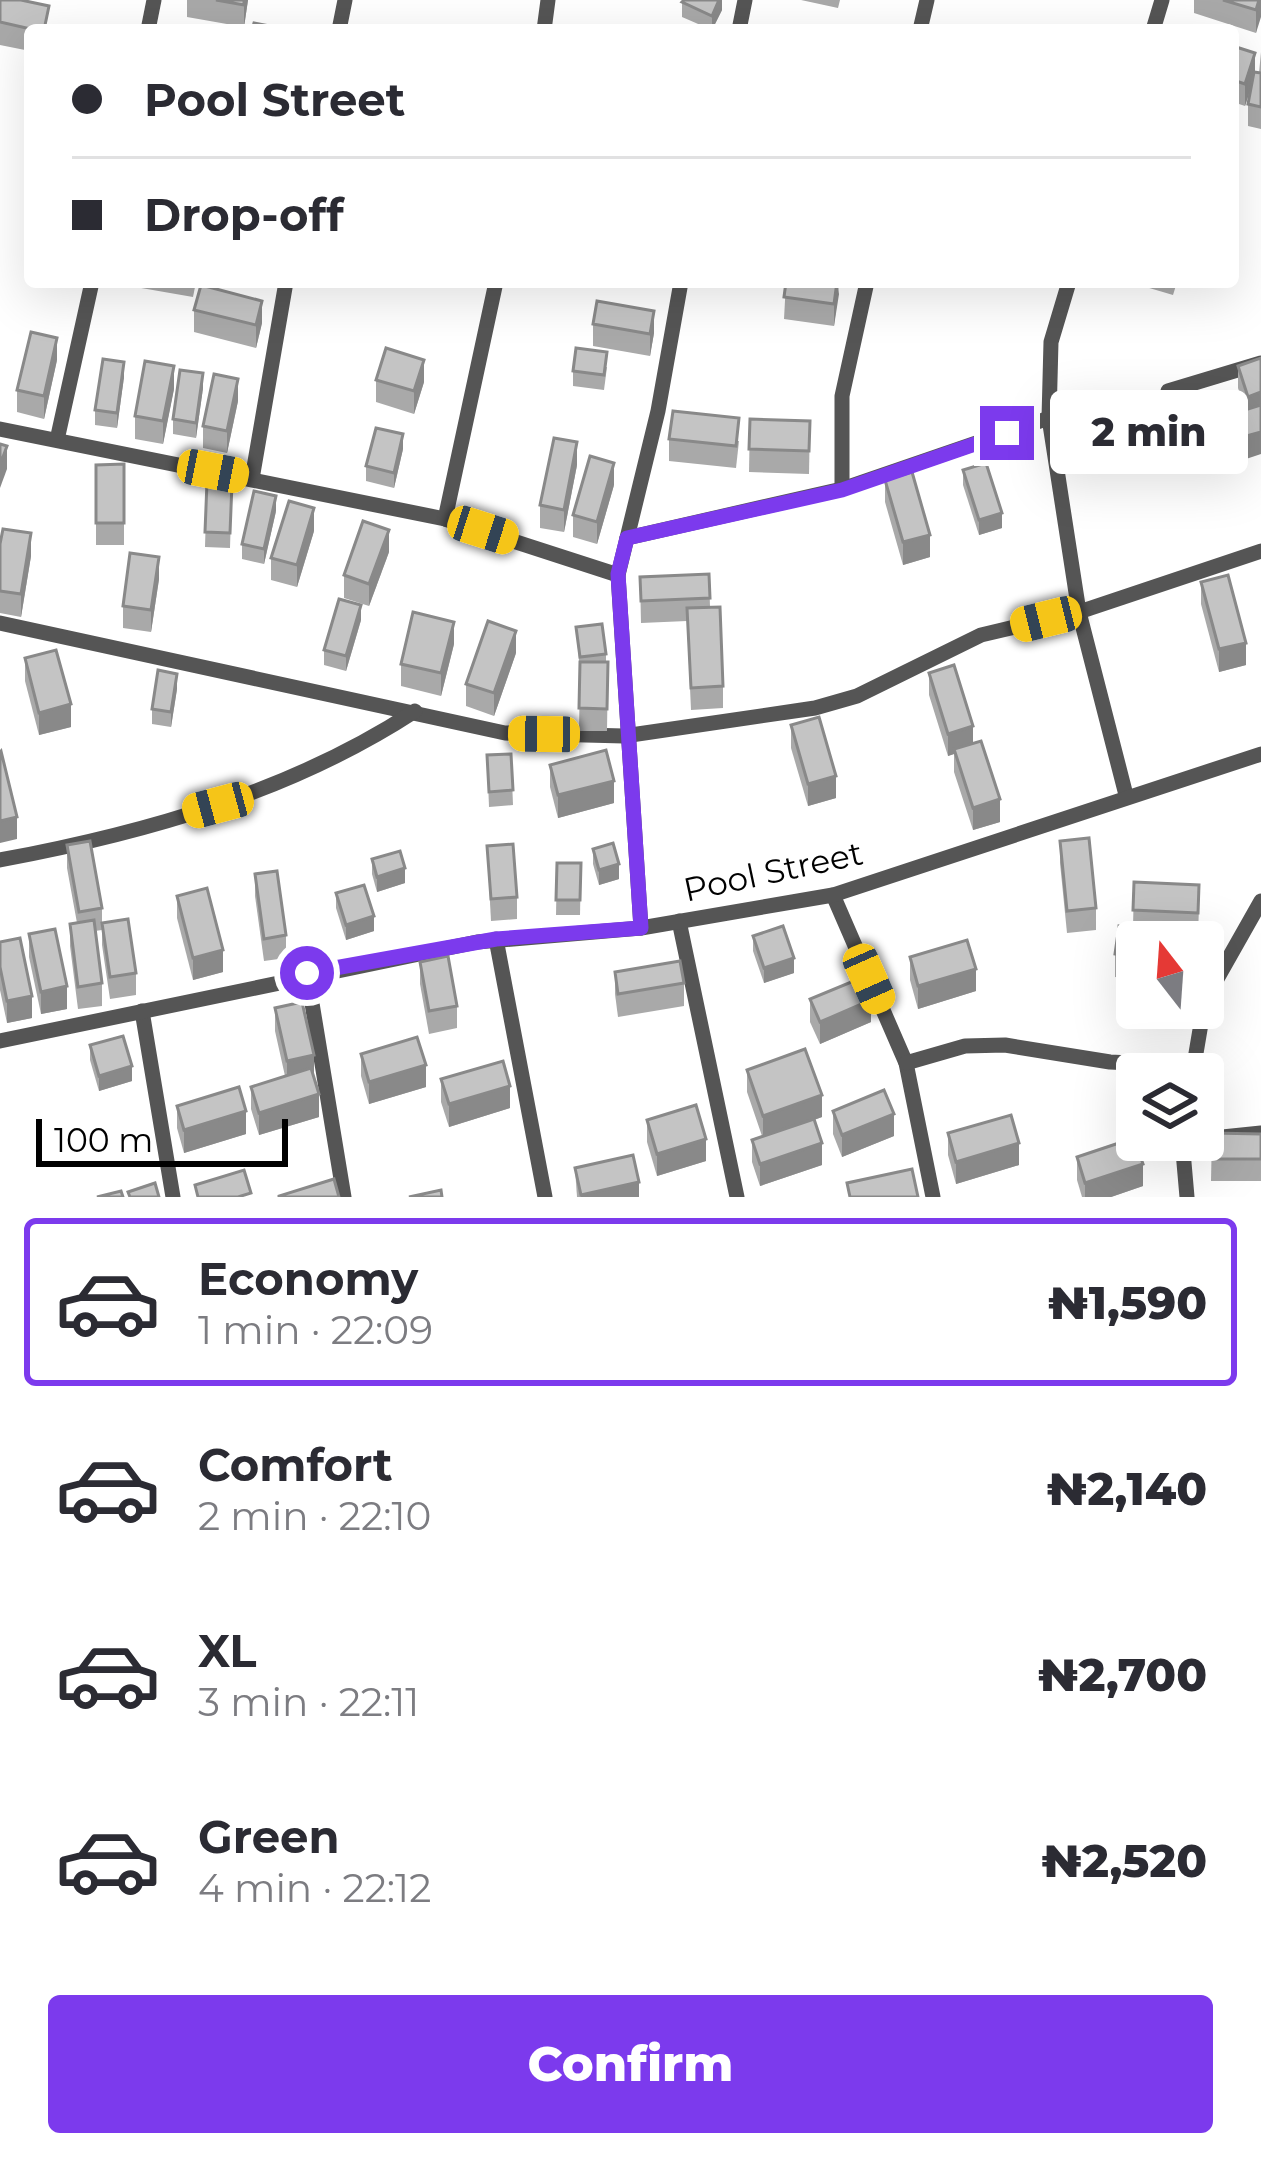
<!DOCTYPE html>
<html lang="en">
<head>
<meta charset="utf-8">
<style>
	:root { --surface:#fff; --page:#f2f2f3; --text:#2b2b33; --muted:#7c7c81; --line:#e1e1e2; --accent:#7c3aed }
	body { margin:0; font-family:Montserrat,sans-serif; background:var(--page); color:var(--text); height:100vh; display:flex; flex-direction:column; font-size:45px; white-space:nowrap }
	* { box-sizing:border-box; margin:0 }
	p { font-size:39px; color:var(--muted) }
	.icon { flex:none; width:66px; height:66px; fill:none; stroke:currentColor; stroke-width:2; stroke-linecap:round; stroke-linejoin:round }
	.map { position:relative; height:1197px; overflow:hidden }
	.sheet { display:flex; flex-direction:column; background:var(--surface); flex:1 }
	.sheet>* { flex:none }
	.hud { position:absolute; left:24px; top:24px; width:1215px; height:264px; border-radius:12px; box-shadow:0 12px 48px #0002; display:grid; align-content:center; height:264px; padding:0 48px; background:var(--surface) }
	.needle { width:78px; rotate:343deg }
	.tools { position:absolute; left:1116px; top:921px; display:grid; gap:24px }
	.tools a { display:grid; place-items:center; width:108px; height:108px; border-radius:12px; background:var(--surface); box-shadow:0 12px 48px #0002; font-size:60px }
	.scale { position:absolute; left:36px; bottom:30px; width:252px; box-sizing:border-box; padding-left:12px; border:6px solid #000; border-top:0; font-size:33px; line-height:42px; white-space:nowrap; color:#000; -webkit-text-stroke:9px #fff; paint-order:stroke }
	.end { position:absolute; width:54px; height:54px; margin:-27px; border:15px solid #7c3aed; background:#fff; box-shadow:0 0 0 6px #fff }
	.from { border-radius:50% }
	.bubble { position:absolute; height:84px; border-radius:12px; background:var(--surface); box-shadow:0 12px 48px #0002; font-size:39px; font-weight:800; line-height:84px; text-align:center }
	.car { position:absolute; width:36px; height:72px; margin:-36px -18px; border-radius:15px; box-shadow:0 0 9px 3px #0007; background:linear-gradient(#f5c518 24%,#345 0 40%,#f5c518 0 76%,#345 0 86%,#f5c518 0) }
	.hud b { display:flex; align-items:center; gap:42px; height:114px; font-size:45px }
	.hud b+b { border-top:3px solid var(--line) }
	.hud i { width:30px; height:30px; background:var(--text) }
	ul { padding:21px 0 0; list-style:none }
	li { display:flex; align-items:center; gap:36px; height:168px; margin:0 24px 18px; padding:0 24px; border:6px solid transparent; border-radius:12px }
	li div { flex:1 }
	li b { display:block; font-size:45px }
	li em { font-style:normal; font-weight:800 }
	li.active { border-color:var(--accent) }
	li>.icon { width:108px; height:108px; stroke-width:1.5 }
	.primary-button { display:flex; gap:24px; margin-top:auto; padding:24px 48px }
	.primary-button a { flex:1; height:138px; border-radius:12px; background:var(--accent); color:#fff; font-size:48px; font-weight:800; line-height:138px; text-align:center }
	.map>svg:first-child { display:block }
</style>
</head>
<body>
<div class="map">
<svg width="1261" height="1197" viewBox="0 0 1261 1197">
	<rect width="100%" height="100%" fill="#fff"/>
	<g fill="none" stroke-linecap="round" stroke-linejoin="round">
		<g stroke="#555" stroke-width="15">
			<polyline points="148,30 154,0"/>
			<polyline points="339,30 345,0"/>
			<polyline points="544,30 548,0"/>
			<polyline points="739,30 745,0"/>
			<polyline points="920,30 927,0"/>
			<polyline points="1153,30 1162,0"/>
			<polyline points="1069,282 1051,342 1049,418 1079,612 1126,795"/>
			<polyline points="1168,391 1261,363"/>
			<polyline points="0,429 445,519 618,575"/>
			<polyline points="57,440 92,282"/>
			<polyline points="252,479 286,282"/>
			<polyline points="842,489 842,396 867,282"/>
			<polyline points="445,519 496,282"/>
			<polyline points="627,538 842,489 1049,418"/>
			<polyline points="0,623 505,733 624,736 815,708 857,696 981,635 1079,612 1261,551"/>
			<path d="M0,860C145,833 291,792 415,711"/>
			<polyline points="833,895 906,1063 933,1197"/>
			<polyline points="679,921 737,1197"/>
			<polyline points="641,928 618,575 658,411 681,282"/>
			<polyline points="496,939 545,1197"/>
			<polyline points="307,973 344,1197"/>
			<polyline points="142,1011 173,1197"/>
			<polyline points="0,1041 477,942 641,928 833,895 1261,754"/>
			<polyline points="906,1063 965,1046 1005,1045 1110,1062 1194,1066"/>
			<polyline points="1193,1071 1205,1000 1261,901"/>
			<polyline points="1203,1139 1261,1133"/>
			<polyline points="1182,1140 1187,1197"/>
		</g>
	</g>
	<g fill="#a9a9a9">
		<polygon points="0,0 49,30 30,30 30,51 0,45"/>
		<polygon points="187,0 248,0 244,27 187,17"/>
		<polygon points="722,0 722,10 712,30 682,17 682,2"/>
		<polygon points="801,0 840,0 838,8"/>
		<polygon points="1194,0 1261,0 1256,33 1194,13"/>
		<polygon points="1233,46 1255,72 1259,73 1261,52 1261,129 1248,126 1248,104 1250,91 1245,106 1233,102"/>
		<polygon points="124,282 196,282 193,297 124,285"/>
		<polygon points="786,282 848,282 847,286 839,285 834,326 784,319"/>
		<polygon points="1129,282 1177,282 1173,295"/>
		<polygon points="194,310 262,323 256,348 194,332"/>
		<polygon points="593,324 654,333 650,356 593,346"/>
		<polygon points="1261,358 1243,460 1235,435 1235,413 1245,410 1238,388 1238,366"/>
		<polygon points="57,360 44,419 17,412 17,390"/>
		<polygon points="607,367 604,390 573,386 573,371"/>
		<polygon points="124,377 117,428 95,425 95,410"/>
		<polygon points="376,380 424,382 414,414 376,402"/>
		<polygon points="203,388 196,438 173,434 173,419"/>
		<polygon points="174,389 163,444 135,439 135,416"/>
		<polygon points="238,401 227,453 203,448 203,426"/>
		<polygon points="750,419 810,421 809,474 749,472"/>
		<polygon points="669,439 739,441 736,468 669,461"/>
		<polygon points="403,449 394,488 366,481 366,466"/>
		<polygon points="124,464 124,545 96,545 96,465"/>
		<polygon points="577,465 564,532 540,528 540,505"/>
		<polygon points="963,470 1002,528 979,535 963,485"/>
		<polygon points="885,480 930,557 903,565 885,502"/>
		<polygon points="207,482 232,483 230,548 205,547"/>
		<polygon points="614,485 597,544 573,537 573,515"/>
		<polygon points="276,511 264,564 242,559 242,544"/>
		<polygon points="314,531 297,587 271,580 271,558"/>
		<polygon points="0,544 31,556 21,617 0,613"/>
		<polygon points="389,552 369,606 344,598 344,575"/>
		<polygon points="709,574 710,607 723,686 723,708 691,710 687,621 641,623 640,577"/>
		<polygon points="159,579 151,632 123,628 123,606"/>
		<polygon points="1201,582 1246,665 1219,672 1201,604"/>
		<polygon points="361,620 346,671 324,665 324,650"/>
		<polygon points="576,627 606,654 606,662 608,662 607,731 579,731 580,672"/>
		<polygon points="454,644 441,696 401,686 401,664"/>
		<polygon points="516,653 494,716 466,706 466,684"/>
		<polygon points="25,658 71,727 39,735 25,681"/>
		<polygon points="929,673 973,743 1000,822 973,830 954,772 954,754 948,756 929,695"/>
		<polygon points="177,689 171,727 152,724 152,709"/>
		<polygon points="791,725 836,798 808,806 791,748"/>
		<polygon points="511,754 513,805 489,807 487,755"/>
		<polygon points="550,765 614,803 558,818 550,787"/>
		<polygon points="1060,841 1096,908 1096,930 1067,933 1060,863"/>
		<polygon points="67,845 102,908 102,923 136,973 136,995 110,999 102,945 102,930 95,931 102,983 102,1006 78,1009 70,946 70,924 77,923 67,868"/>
		<polygon points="487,846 517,897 517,919 491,921"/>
		<polygon points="593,849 619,879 599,885 593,864"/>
		<polygon points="372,859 405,883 377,892 372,874"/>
		<polygon points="557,863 581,863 580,915 556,915"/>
		<polygon points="255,874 286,935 286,958 264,961 255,896"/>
		<polygon points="1134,882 1199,907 1198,935 1176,934 1186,942 1137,942 1137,980 1115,977 1115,954 1133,928"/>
		<polygon points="336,893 374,931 346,940 336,908"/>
		<polygon points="177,896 223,972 193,980 177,918"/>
		<polygon points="29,934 67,1009 41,1014 29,957"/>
		<polygon points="753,936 794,973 764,983 753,951"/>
		<polygon points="0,942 32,1018 7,1023 0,990"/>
		<polygon points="910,957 976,991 918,1009 910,980"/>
		<polygon points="420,962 457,1006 457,1028 429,1034 420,984"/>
		<polygon points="615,972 684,983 684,1006 618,1017 615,994"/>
		<polygon points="810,999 871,1022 820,1044 810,1022"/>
		<polygon points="275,1008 314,1077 319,1117 259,1135 251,1109 251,1087 285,1076 275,1031"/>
		<polygon points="90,1045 132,1081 99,1091 90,1060"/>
		<polygon points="361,1054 426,1087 369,1104 361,1076"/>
		<polygon points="747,1070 822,1117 814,1120 822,1165 760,1186 752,1162 752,1140 762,1136 747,1092"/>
		<polygon points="441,1079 510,1108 449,1127 441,1102"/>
		<polygon points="177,1106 246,1134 184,1153 177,1128"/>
		<polygon points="833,1111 894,1136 842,1157 833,1134"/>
		<polygon points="647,1120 706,1161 657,1176 647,1142"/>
		<polygon points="948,1133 1019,1165 956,1184 948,1155"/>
		<polygon points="1212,1133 1261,1134 1261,1181 1211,1181"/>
		<polygon points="1077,1157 1143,1186 1111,1197 1082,1197 1077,1180"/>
		<polygon points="575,1168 639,1197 577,1197"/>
	</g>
	<g fill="#898989">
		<polygon points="244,0 248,0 244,27"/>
		<polygon points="719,0 722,0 722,10 712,30 712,16"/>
		<polygon points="1259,0 1261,0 1261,17 1256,33 1256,10"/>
		<polygon points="1255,53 1255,75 1245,106 1245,84"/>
		<polygon points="837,282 839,294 834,326 834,304"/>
		<polygon points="262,301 262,323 256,348 256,325"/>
		<polygon points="654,311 654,333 650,356 650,334"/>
		<polygon points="57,338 57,360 44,419 44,396"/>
		<polygon points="424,360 424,382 414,414 414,391"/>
		<polygon points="124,362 124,377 117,428 117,413"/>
		<polygon points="174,366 174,389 163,444 163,421"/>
		<polygon points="203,373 203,388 196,438 196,423"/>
		<polygon points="238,379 238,401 227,453 227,431"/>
		<polygon points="1261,392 1261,414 1248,419 1248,397"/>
		<polygon points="1261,432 1261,454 1243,460 1243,437"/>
		<polygon points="403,434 403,449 394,488 394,473"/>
		<polygon points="577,442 577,465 564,532 564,510"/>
		<polygon points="7,446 7,469 0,488 0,465"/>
		<polygon points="614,463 614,485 597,544 597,522"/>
		<polygon points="276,496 276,511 264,564 264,549"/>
		<polygon points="314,508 314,531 297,587 297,565"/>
		<polygon points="1002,513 1002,528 979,535 979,520"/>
		<polygon points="389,530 389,552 369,606 369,584"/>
		<polygon points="31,533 31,556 21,617 21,594"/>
		<polygon points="930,535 930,557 903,565 903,542"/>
		<polygon points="159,557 159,579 151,632 151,610"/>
		<polygon points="361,605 361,620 346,671 346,656"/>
		<polygon points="454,622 454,644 441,696 441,673"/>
		<polygon points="516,631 516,653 494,716 494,693"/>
		<polygon points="1246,643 1246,665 1219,672 1219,649"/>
		<polygon points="177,674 177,689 171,727 171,712"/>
		<polygon points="71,704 71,727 39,735 39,713"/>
		<polygon points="973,726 973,748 954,749 954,754 948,756 948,734"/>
		<polygon points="836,776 836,798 808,806 808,784"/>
		<polygon points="614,781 614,803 558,818 558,795"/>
		<polygon points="1000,799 1000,822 973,830 973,808"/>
		<polygon points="17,817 17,839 0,843 0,821"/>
		<polygon points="619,864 619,879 599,885 599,870"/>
		<polygon points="405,868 405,883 377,892 377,877"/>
		<polygon points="374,916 374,931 346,940 346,925"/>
		<polygon points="223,950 223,972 193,980 193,958"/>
		<polygon points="794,958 794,973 764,983 764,968"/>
		<polygon points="976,969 976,991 918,1009 918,986"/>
		<polygon points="67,986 67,1009 41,1014 41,992"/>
		<polygon points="32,996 32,1018 7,1023 7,1001"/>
		<polygon points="871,1000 871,1022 820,1044 820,1022"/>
		<polygon points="314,1055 314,1077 287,1084 287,1061"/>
		<polygon points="426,1065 426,1087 369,1104 369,1082"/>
		<polygon points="132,1066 132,1081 99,1091 99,1076"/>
		<polygon points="510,1086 510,1108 449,1127 449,1104"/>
		<polygon points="319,1094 319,1117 259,1135 259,1113"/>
		<polygon points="822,1095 822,1117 763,1138 763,1116"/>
		<polygon points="246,1111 246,1134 184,1153 184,1130"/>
		<polygon points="894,1114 894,1136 842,1157 842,1135"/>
		<polygon points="706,1139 706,1161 657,1176 657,1154"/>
		<polygon points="822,1143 822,1165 760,1186 760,1164"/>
		<polygon points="1019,1143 1019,1165 956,1184 956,1162"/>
		<polygon points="1143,1164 1143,1186 1111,1197 1085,1197 1085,1183"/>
		<polygon points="639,1182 639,1197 581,1197 581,1195"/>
	</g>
	<g fill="#c4c4c4" stroke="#898989" stroke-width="3">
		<polygon points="0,0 21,0 49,6 44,30 35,30 0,22"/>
		<polygon points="216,0 244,0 244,5"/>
		<polygon points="684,0 719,0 712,16 682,2"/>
		<polygon points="1223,0 1259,0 1256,10"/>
		<polygon points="254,23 290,30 252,30"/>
		<polygon points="1233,46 1255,53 1245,84 1233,80"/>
		<polygon points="1254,72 1261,73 1261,107 1248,104"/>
		<polygon points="786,282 837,282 834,304 784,297"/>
		<polygon points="201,285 262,301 256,325 194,310"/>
		<polygon points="597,301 654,311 650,334 593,324"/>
		<polygon points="31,332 57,338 44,396 17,390"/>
		<polygon points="386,348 424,360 414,391 376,380"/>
		<polygon points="576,348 607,352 604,375 573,371"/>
		<polygon points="1261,358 1261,392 1248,397 1238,366"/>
		<polygon points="103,359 124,362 117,413 95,410"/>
		<polygon points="145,361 174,366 163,421 135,416"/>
		<polygon points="180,370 203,373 196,423 173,419"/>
		<polygon points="214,374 238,379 227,431 203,426"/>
		<polygon points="1261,405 1261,432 1243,437 1235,413"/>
		<polygon points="673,411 739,418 736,446 669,439"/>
		<polygon points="750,419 810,421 809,451 749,449"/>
		<polygon points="376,428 403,434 394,473 366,466"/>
		<polygon points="554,438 577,442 564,510 540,505"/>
		<polygon points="0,444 7,446 0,465"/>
		<polygon points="590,456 614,463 597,522 573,515"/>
		<polygon points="986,463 1002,513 979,520 963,470"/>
		<polygon points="124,464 124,523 96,523 96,465"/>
		<polygon points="912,472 930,535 903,542 885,480"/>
		<polygon points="207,482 232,483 230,533 205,532"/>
		<polygon points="254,491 276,496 264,549 242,544"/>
		<polygon points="289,501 314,508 297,565 271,558"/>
		<polygon points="363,521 389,530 369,584 344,575"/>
		<polygon points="3,529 31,533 21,594 0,591 0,544"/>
		<polygon points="130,553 159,557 151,610 123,606"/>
		<polygon points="709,574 710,598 641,601 640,577"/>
		<polygon points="1228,575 1246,643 1219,649 1201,582"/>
		<polygon points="339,599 361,605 346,656 324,650"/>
		<polygon points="720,607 723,686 691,688 687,608"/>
		<polygon points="413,612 454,622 441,673 401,664"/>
		<polygon points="488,621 516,631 494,693 466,684"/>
		<polygon points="602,624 606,654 580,657 576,627"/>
		<polygon points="56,650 71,704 39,713 25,658"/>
		<polygon points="580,662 608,662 607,709 579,708"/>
		<polygon points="954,665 973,726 948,734 929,673"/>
		<polygon points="158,670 177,674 171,712 152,709"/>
		<polygon points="819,717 836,776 808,784 791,725"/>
		<polygon points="981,741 1000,799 973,808 954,749"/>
		<polygon points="606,750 614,781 558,795 550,765"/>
		<polygon points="1,751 17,817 0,821 0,752"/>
		<polygon points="511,754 513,790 489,792 487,755"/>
		<polygon points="1089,838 1096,908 1067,911 1060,841"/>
		<polygon points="90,841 102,908 79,912 67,845"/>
		<polygon points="613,843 619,864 599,870 593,849"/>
		<polygon points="513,844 517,897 491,899 487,846"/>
		<polygon points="400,851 405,868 377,877 372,859"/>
		<polygon points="557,863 581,863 580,900 556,900"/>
		<polygon points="277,871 286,935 264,939 255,874"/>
		<polygon points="1134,882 1199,885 1198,913 1133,910"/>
		<polygon points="364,885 374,916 346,925 336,893"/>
		<polygon points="207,888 223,950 193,958 177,896"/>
		<polygon points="128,919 136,973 110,977 102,923"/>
		<polygon points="94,920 102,983 78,987 70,924"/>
		<polygon points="783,926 794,958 764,968 753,936"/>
		<polygon points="1119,926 1186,935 1185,942 1137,942 1137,957 1115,954"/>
		<polygon points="55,929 67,986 41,992 29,934"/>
		<polygon points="20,938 32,996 7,1001 0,967 0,942"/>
		<polygon points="967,940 976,969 918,986 910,957"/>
		<polygon points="448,956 457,1006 429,1011 420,962"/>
		<polygon points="680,961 684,983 618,994 615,972"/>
		<polygon points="861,978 871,1000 820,1022 810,999"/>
		<polygon points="302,1002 314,1055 287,1061 275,1008"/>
		<polygon points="123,1036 132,1066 99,1076 90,1045"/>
		<polygon points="417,1037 426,1065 369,1082 361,1054"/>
		<polygon points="805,1049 822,1095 763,1116 747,1070"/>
		<polygon points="503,1061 510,1086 449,1104 441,1079"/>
		<polygon points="311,1068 319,1094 259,1113 251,1087"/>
		<polygon points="239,1087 246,1111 184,1130 177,1106"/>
		<polygon points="884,1090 894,1114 842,1135 833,1111"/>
		<polygon points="696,1105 706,1139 657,1154 647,1120"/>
		<polygon points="1011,1115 1019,1143 956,1162 948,1133"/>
		<polygon points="814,1119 822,1143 760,1164 752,1140"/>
		<polygon points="1212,1133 1261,1134 1261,1159 1211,1159"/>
		<polygon points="1134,1138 1143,1164 1085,1183 1077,1157"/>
		<polygon points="633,1155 639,1182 581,1195 575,1168"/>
		<polygon points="912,1169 918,1197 850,1197 847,1183"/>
		<polygon points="244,1170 251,1193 238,1197 198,1197 195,1185"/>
		<polygon points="334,1179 339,1197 279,1197 279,1196"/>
		<polygon points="155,1183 159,1197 130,1197 128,1192"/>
		<polygon points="441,1190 442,1197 409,1197"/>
		<polygon points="121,1191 123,1197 97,1197"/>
	</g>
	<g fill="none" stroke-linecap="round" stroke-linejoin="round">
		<polyline stroke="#7c3aed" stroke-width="15" points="307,973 496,939 641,928 618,574 627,538 842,490 1007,433"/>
	</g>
	<g text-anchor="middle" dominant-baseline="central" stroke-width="9" stroke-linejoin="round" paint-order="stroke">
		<g font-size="33" fill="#000" stroke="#fff">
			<text transform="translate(773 871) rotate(-12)">Pool Street</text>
		</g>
	</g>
</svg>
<div class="tools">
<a><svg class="needle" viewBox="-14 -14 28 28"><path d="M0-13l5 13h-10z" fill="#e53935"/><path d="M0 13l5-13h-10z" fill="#7c7c81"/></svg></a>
<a><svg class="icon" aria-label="layers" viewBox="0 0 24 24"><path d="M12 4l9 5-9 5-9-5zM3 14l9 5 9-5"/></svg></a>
</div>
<div class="scale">100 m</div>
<i class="end from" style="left:307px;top:973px"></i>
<i class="end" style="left:1007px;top:433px"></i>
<div class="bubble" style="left:1050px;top:390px;width:198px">2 min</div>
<i class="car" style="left:213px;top:471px;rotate:101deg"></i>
<i class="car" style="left:483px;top:530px;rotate:108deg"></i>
<i class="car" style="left:1046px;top:619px;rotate:256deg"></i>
<i class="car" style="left:544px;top:734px;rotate:271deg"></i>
<i class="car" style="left:218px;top:805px;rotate:255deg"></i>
<i class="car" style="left:869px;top:979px;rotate:156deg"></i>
<div class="hud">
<b><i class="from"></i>Pool Street</b>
<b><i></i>Drop-off</b>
</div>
</div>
<section class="sheet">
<ul>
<li class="active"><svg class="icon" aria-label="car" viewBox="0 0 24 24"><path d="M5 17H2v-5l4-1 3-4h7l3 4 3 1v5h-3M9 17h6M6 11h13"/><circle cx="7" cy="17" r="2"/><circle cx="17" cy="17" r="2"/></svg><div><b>Economy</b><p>1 min · 22:09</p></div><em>₦1,590</em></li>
<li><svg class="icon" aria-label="car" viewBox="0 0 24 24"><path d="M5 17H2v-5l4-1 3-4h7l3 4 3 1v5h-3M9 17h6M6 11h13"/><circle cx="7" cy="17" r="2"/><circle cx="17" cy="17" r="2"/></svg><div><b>Comfort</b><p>2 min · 22:10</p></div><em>₦2,140</em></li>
<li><svg class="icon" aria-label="car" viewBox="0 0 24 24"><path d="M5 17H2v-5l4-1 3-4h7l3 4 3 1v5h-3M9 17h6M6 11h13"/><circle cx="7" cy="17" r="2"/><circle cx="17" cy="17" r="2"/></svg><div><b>XL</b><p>3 min · 22:11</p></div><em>₦2,700</em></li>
<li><svg class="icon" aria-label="car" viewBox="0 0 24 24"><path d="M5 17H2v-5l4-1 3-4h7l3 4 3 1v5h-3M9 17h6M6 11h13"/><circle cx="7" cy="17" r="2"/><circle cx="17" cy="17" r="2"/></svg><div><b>Green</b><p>4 min · 22:12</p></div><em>₦2,520</em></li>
</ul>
<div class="primary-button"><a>Confirm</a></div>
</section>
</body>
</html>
